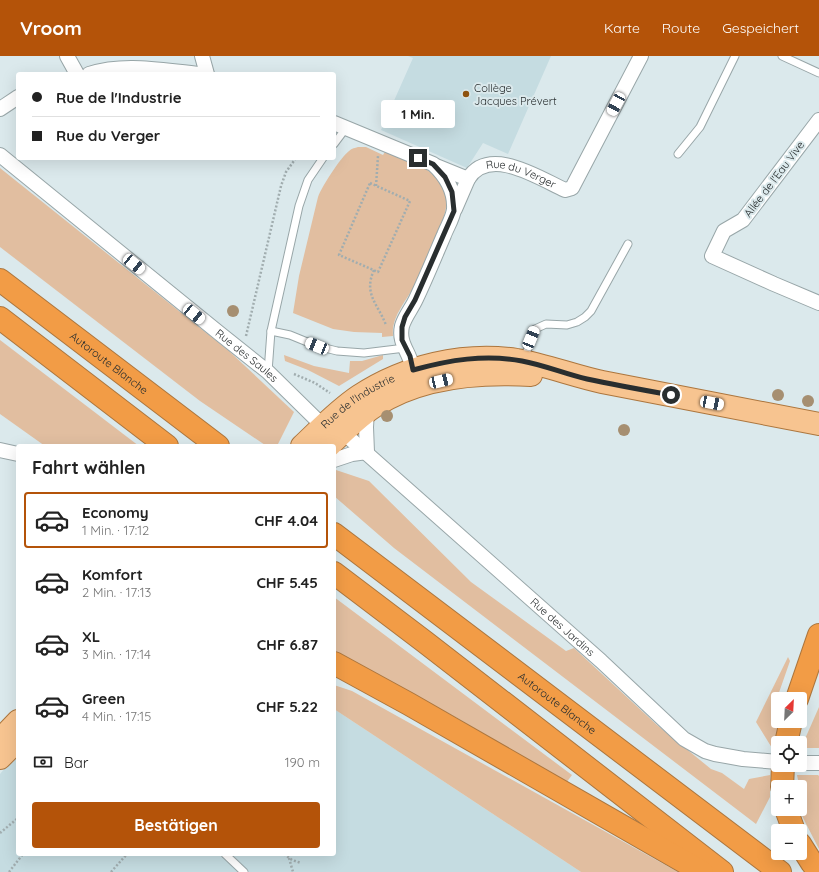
<!DOCTYPE html>
<html lang="de">
<head>
<meta charset="utf-8">
<style>
	:root { --surface:#fff; --page:#f2f2f2; --text:#222; --muted:#767676; --line:#e0e0e0; --accent:#b45309 }
	body { margin:0; font-family:Quicksand,sans-serif; background:var(--page); color:var(--text); height:100vh; display:flex; flex-direction:column; font-size:15px; white-space:nowrap }
	* { box-sizing:border-box; margin:0 }
	p { font-size:13px; color:var(--muted) }
	.icon { flex:none; width:22px; height:22px; fill:none; stroke:currentColor; stroke-width:2; stroke-linecap:round; stroke-linejoin:round }
	.map { position:relative; flex:1; overflow:hidden }
	.drawer { position:absolute; left:16px; top:388px; width:320px; height:412px; display:flex; flex-direction:column; background:var(--surface); border-radius:4px; box-shadow:0 4px 16px #0002 }
	.drawer>* { flex:none }
	.guide { position:absolute; left:16px; top:16px; width:320px; height:88px; border-radius:4px; box-shadow:0 4px 16px #0002; display:grid; align-content:center; height:88px; padding:0 16px; background:var(--surface) }
	.needle { width:26px; rotate:24deg }
	.controls { position:absolute; left:771px; top:636px; display:grid; gap:8px }
	.controls a { display:grid; place-items:center; width:36px; height:36px; border-radius:4px; background:var(--surface); box-shadow:0 4px 16px #0002; font-size:20px }
	.end { position:absolute; width:18px; height:18px; margin:-9px; border:5px solid #292e2f; background:#fff; box-shadow:0 0 0 2px #fff }
	.from { border-radius:50% }
	.bubble { position:absolute; height:28px; border-radius:4px; background:var(--surface); box-shadow:0 4px 16px #0002; font-size:13px; font-weight:700; line-height:28px; text-align:center }
	.car { position:absolute; width:12px; height:24px; margin:-12px -6px; border-radius:5px; box-shadow:0 0 3px 1px #0007; background:linear-gradient(#fff 24%,#345 0 40%,#fff 0 76%,#345 0 86%,#fff 0) }
	.guide b { display:flex; align-items:center; gap:14px; height:38px; font-size:15px }
	.guide b+b { border-top:1px solid var(--line) }
	.guide i { width:10px; height:10px; background:var(--text) }
	ul { padding:0; list-style:none }
	li { display:flex; align-items:center; gap:12px; height:56px; margin:0 8px 6px; padding:0 8px; border:2px solid transparent; border-radius:4px }
	li div { flex:1 }
	li b { display:block; font-size:15px }
	li em { font-style:normal; font-weight:700 }
	li.selected { border-color:var(--accent) }
	li>.icon { width:36px; height:36px; stroke-width:1.5 }
	h2 { padding:0 16px; font-size:18px; line-height:48px }
	.pay { display:flex; align-items:center; gap:10px; height:44px; padding:0 16px; font-size:15px }
	.pay p { margin-inline-start:auto }
	.button { display:flex; gap:8px; margin-top:auto; padding:8px 16px }
	.button a { flex:1; height:46px; border-radius:4px; background:var(--accent); color:#fff; font-size:16px; font-weight:700; line-height:46px; text-align:center }
	header { display:flex; align-items:center; gap:24px; box-sizing:border-box; height:56px; padding:0 20px; background:var(--accent); color:#fff }
	header strong { font-size:19px }
	nav { display:flex; gap:22px; margin-inline-start:auto; font-size:14px }
	.map>svg:first-child { display:block }
</style>
</head>
<body>
<header>
<strong>Vroom</strong>
<nav><a>Karte</a><a>Route</a><a>Gespeichert</a></nav>
</header>
<div class="map">
<svg width="819" height="816" viewBox="0 0 819 816">
	<rect width="100%" height="100%" fill="#dbe9ec"/>
	<g fill="#c5dce1">
		<polygon points="408,0 551,0 508,98 483,87 467,112 381,74 413,2"/>
		<polygon points="334,653 581,816 0,816 0,718 18,697 18,798 334,798"/>
	</g>
	<g fill="#e1bea0">
		<path d="M358,91H366L383,99L386,94C416,108 459,119 443,163C434,184 425,206 415,228C407,245 391,260 393,280L382,281V277L354,276L333,273L293,257L299,220L318,141C322,130 341,101 349,95C352,92 355,92 358,91Z"/>
		<polygon points="0,112 229,295 294,356 277,390 265,389 200,345 0,191"/>
		<polygon points="0,284 139,390 45,390 0,358"/>
		<polygon points="284,299 314,310 349,317 350,305 362,305 383,299 383,303 339,330 308,314 285,305"/>
		<polygon points="336,414 369,425 471,526 566,595 574,592 657,669 711,713 722,717 744,733 749,723 770,719 770,741 756,768 394,492 334,440 334,415"/>
		<polygon points="334,541 572,719 566,727 459,663 334,595"/>
		<polygon points="788,601 790,605 775,648 779,670 772,692 756,666"/>
		<polygon points="334,629 352,635 678,816 581,816 334,653"/>
		<polygon points="819,651 819,692 801,692"/>
		<polygon points="797,719 818,719 819,720 819,793 801,758 800,744 802,743"/>
	</g>
	<g fill="none" stroke-linecap="round" stroke-linejoin="round">
		<g stroke="#98a6a8" stroke-width="9">
			<g id="service">
				<polyline points="782,0 819,17"/>
				<polyline points="334,88 346,72"/>
				<polyline points="678,98 700,71 735,0"/>
				<polyline points="271,275 290,279 317,290 337,295 364,297 405,292"/>
				<polyline points="524,303 535,273 546,268 567,269 577,266 585,261 591,255 628,188"/>
				<polyline points="268,316 271,275 299,150 308,124 323,102"/>
				<polyline points="225,798 244,816"/>
			</g>
		</g>
		<g stroke="#98a6a8" stroke-width="16">
			<g id="minor">
				<polyline points="67,0 77,18"/>
				<polyline points="202,0 207,18"/>
				<path d="M89,18C126,6 164,15 201,18"/>
				<polyline points="0,53 18,41"/>
				<polyline points="819,64 743,164 724,175 712,200 774,228 819,247"/>
				<path d="M334,67L433,108C446,120 455,135 454,153C453,162 447,171 444,179C435,200 426,222 416,243C412,252 405,260 402,270C397,292 417,300 411,322"/>
				<path id="s1" d="M0,99L219,277L268,316L323,370L330,373"/>
				<polyline points="436,110 468,123 455,153"/>
				<path id="s2" d="M468,123C489,89 539,122 565,134L572,132L641,0"/>
				<path id="s3" d="M338,372L601,605L684,683L705,695L715,698L743,703L778,706"/>
				<polyline points="0,394 18,398"/>
				<polyline points="334,404 352,398 367,396 366,371 367,355"/>
				<polyline points="800,707 819,707"/>
			</g>
		</g>
		<g stroke="#ac763e" stroke-width="24">
			<g id="primary">
				<path id="s4" d="M302,390C320,373 338,354 359,340C405,310 463,296 517,304C546,309 574,320 602,326C674,340 747,354 819,368"/>
				<path d="M329,390C343,376 358,361 375,350C419,321 480,316 531,319"/>
				<polyline points="0,684 18,665"/>
				<polyline points="0,702 18,684"/>
			</g>
		</g>
		<g stroke="#ac763e" stroke-width="24">
			<g id="motorway">
				<path id="s5" d="M0,224L218,390"/>
				<polyline points="0,262 167,390"/>
				<path id="s6" d="M334,478L780,816"/>
				<polyline points="334,517 425,586 722,816"/>
				<polyline points="334,607 409,648 702,816"/>
				<polyline points="797,643 819,579"/>
				<polyline points="786,687 791,665"/>
				<polyline points="782,731 783,709"/>
				<polyline points="786,753 794,775"/>
				<polyline points="800,788 812,807 819,816"/>
			</g>
		</g>
		<g stroke="#a1adaf" stroke-width="2.5" stroke-dasharray="2 2" stroke-linecap="butt">
			<polygon points="370,127 410,145 378,216 339,199"/>
			<polyline points="376,130 378,100"/>
			<path d="M374,214C363,238 378,248 386,269"/>
			<polyline points="246,280 281,130 286,116 296,102"/>
			<polyline points="294,318 315,327 330,337"/>
			<polyline points="0,777 18,762"/>
			<polyline points="284,798 292,804 301,807"/>
			<polyline points="289,802 293,816"/>
			<polyline points="9,816 23,798"/>
			<polyline points="111,816 127,798"/>
		</g>
		<use href="#service" stroke="#fff" stroke-width="7"/>
		<use href="#minor" stroke="#fff" stroke-width="14"/>
		<use href="#primary" stroke="#f7c490" stroke-width="22"/>
		<use href="#motorway" stroke="#f29c46" stroke-width="22"/>
	</g>
	<g fill="#a68f71">
		<circle cx="233" cy="255" r="6"/>
		<circle cx="778" cy="339" r="6"/>
		<circle cx="808" cy="345" r="6"/>
		<circle cx="387" cy="360" r="6"/>
		<circle cx="624" cy="374" r="6"/>
	</g>
	<g fill="none" stroke-linecap="round" stroke-linejoin="round">
		<path stroke="#292e2f" stroke-width="5" d="M418,102L433,108L445,121L452,136L454,155L415,244L405,261L402,271V284L410,300L413,314C449,304 485,298 522,305C544,309 565,318 587,323C615,329 643,334 671,339"/>
	</g>
	<circle fill="#8e5310" stroke="#dbe9ec" stroke-width="1.5" cx="466" cy="38" r="4"/>
	<g text-anchor="middle" dominant-baseline="central" stroke-width="4" stroke-linejoin="round" paint-order="stroke">
		<g font-size="11" fill="#292e2f" stroke="#dbe9ec" text-anchor="start">
			<text x="474" y="32">Collège<tspan x="474" dy="13">Jacques Prévert</tspan></text>
		</g>
		<g font-size="11" fill="#292e2f" stroke="#dbe9ec">
			<text stroke="none"><textPath href="#s2" startOffset="60">Rue du Verger</textPath></text>
			<text transform="translate(774 123) rotate(-53)">Allée de l'Eau Vive</text>
			<text stroke="none"><textPath href="#s1" startOffset="318">Rue des Saules</textPath></text>
			<text stroke="none"><textPath href="#s5" startOffset="137">Autoroute Blanche</textPath></text>
			<text stroke="none"><textPath href="#s4" startOffset="72">Rue de l'Industrie</textPath></text>
			<text stroke="none"><textPath href="#s3" startOffset="300">Rue des Jardins</textPath></text>
			<text stroke="none"><textPath href="#s6" startOffset="280">Autoroute Blanche</textPath></text>
		</g>
	</g>
</svg>
<div class="controls">
<a><svg class="needle" viewBox="-14 -14 28 28"><path d="M0-13l5 13h-10z" fill="#e53935"/><path d="M0 13l5-13h-10z" fill="#767676"/></svg></a>
<a><svg class="icon" aria-label="locate" viewBox="0 0 24 24"><circle cx="12" cy="12" r="6"/><path d="M12 2v4M12 18v4M2 12h4M18 12h4"/></svg></a>
<a>+</a>
<a>−</a>
</div>
<i class="end from" style="left:671px;top:339px"></i>
<i class="end" style="left:418px;top:102px"></i>
<div class="bubble" style="left:381px;top:44px;width:74px">1 Min.</div>
<i class="car" style="left:616px;top:48px;rotate:208deg"></i>
<i class="car" style="left:134px;top:208px;rotate:129deg"></i>
<i class="car" style="left:194px;top:258px;rotate:129deg"></i>
<i class="car" style="left:531px;top:282px;rotate:22deg"></i>
<i class="car" style="left:317px;top:290px;rotate:292deg"></i>
<i class="car" style="left:441px;top:325px;rotate:77deg"></i>
<i class="car" style="left:712px;top:347px;rotate:101deg"></i>
<div class="guide">
<b><i class="from"></i>Rue de l'Industrie</b>
<b><i></i>Rue du Verger</b>
</div>
<section class="drawer">
<h2>Fahrt wählen</h2>
<ul>
<li class="selected"><svg class="icon" aria-label="car" viewBox="0 0 24 24"><path d="M5 17H2v-5l4-1 3-4h7l3 4 3 1v5h-3M9 17h6M6 11h13"/><circle cx="7" cy="17" r="2"/><circle cx="17" cy="17" r="2"/></svg><div><b>Economy</b><p>1 Min. · 17:12</p></div><em>CHF 4.04</em></li>
<li><svg class="icon" aria-label="car" viewBox="0 0 24 24"><path d="M5 17H2v-5l4-1 3-4h7l3 4 3 1v5h-3M9 17h6M6 11h13"/><circle cx="7" cy="17" r="2"/><circle cx="17" cy="17" r="2"/></svg><div><b>Komfort</b><p>2 Min. · 17:13</p></div><em>CHF 5.45</em></li>
<li><svg class="icon" aria-label="car" viewBox="0 0 24 24"><path d="M5 17H2v-5l4-1 3-4h7l3 4 3 1v5h-3M9 17h6M6 11h13"/><circle cx="7" cy="17" r="2"/><circle cx="17" cy="17" r="2"/></svg><div><b>XL</b><p>3 Min. · 17:14</p></div><em>CHF 6.87</em></li>
<li><svg class="icon" aria-label="car" viewBox="0 0 24 24"><path d="M5 17H2v-5l4-1 3-4h7l3 4 3 1v5h-3M9 17h6M6 11h13"/><circle cx="7" cy="17" r="2"/><circle cx="17" cy="17" r="2"/></svg><div><b>Green</b><p>4 Min. · 17:15</p></div><em>CHF 5.22</em></li>
</ul>
<div class="pay"><svg class="icon" aria-label="cash" viewBox="0 0 24 24"><path d="M3 7h18v10H3z"/><circle cx="12" cy="12" r="2"/></svg>Bar<p>190 m</p></div>
<div class="button"><a>Bestätigen</a></div>
</section>
</div>
</body>
</html>
